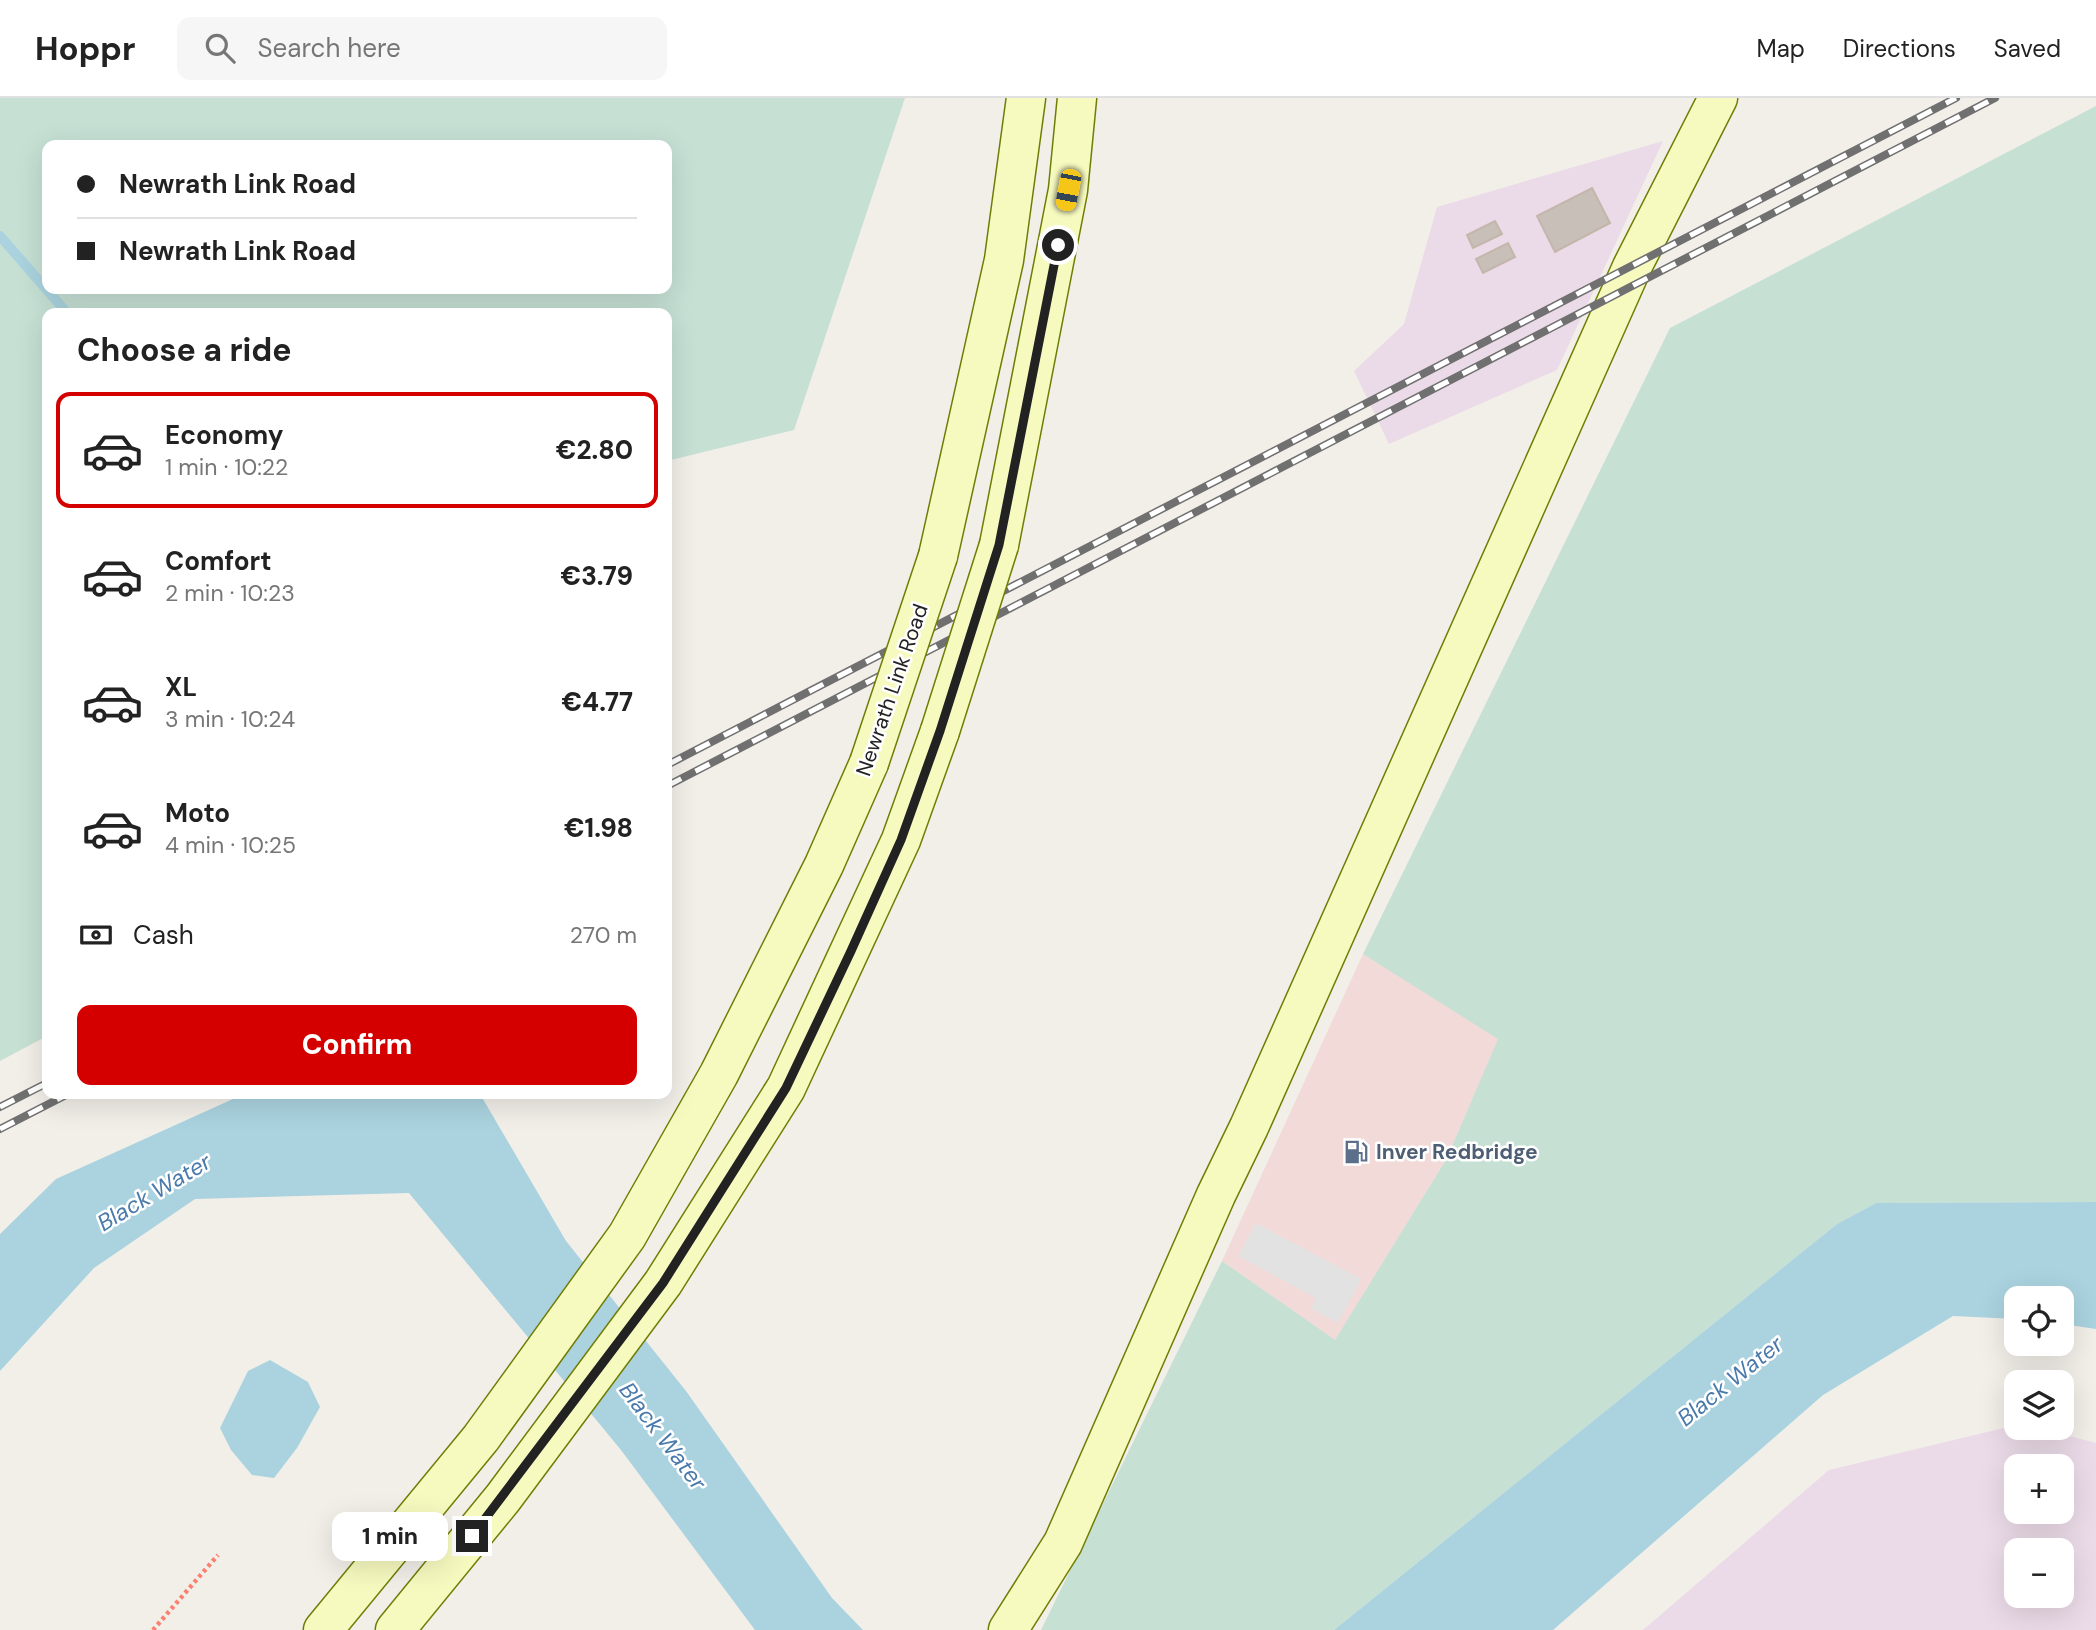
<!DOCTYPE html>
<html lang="en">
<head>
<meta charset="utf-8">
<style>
	:root { --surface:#fff; --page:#f6f6f6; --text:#222; --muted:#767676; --line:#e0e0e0; --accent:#d40000 }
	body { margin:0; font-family:"DM Sans",sans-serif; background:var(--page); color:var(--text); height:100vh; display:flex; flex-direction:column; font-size:26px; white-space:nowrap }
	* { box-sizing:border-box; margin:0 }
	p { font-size:23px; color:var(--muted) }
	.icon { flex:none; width:38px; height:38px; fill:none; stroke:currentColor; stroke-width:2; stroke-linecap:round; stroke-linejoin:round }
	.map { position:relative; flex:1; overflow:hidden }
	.panel { position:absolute; left:42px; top:210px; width:630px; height:791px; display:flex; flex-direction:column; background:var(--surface); border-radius:14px; box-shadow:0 7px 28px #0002 }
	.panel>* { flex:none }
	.top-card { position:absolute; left:42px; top:42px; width:630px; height:154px; border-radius:14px; box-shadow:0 7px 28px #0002; display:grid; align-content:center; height:154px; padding:0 35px; background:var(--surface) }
	.buttons { position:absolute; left:2004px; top:1188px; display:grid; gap:14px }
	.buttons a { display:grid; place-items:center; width:70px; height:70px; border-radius:14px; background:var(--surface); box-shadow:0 7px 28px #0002; font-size:35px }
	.end { position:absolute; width:32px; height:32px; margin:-16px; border:9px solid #222; background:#fff; box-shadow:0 0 0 4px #fff }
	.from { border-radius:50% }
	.bubble { position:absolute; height:49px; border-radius:14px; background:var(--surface); box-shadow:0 7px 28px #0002; font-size:23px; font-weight:800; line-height:49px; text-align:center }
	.car { position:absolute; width:21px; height:42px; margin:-21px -10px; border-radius:9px; box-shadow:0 0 5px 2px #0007; background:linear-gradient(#f5c518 24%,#345 0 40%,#f5c518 0 76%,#345 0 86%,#f5c518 0) }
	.top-card b { display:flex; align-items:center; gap:24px; height:66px; font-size:26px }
	.top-card b+b { border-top:2px solid var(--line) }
	.top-card i { width:18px; height:18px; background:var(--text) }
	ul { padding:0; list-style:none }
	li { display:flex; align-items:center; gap:21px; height:116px; margin:0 14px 10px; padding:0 21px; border:4px solid transparent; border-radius:14px }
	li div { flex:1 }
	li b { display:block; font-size:26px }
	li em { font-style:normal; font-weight:800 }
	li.on { border-color:var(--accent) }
	li>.icon { width:63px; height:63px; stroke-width:1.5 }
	h2 { padding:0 35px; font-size:32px; line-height:84px }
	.pay { display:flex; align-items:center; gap:18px; height:77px; padding:0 35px; font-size:26px }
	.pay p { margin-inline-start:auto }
	.primary-button { display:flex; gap:14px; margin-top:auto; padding:14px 35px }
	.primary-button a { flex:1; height:80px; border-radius:14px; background:var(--accent); color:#fff; font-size:28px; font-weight:800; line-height:80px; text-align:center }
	header { display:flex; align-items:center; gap:42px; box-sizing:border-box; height:98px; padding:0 35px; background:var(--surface); border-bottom:2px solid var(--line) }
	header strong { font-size:33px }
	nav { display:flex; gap:38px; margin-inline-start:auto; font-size:24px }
	.search { width:490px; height:63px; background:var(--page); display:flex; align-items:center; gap:18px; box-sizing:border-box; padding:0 24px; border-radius:14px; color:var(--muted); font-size:26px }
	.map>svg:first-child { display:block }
</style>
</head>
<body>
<header>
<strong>Hoppr</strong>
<div class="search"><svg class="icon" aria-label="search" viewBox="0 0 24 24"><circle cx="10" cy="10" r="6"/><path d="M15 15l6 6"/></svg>Search here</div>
<nav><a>Map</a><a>Directions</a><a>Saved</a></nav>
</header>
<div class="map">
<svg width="2096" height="1532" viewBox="0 0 2096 1532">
	<rect width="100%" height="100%" fill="#f2efe9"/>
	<polygon fill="#f2dad9" points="1363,856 1499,940 1447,1060 1335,1243 1222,1163"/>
	<g fill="#ebdbe8" fill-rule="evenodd">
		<polygon points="1663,43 1557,272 1389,346 1354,273 1404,226 1437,109"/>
		<path d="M2016,1327V1330H2039L2096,1345V1532H1643L1829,1372ZM2016,1368H2062V1414H2016ZM2016,1452H2062V1498H2016Z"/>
	</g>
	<g fill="#c6e0d4" fill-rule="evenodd">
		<path d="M0,0H905L794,332L667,363V215H47V938L0,963ZM47,47H667V191H47Z"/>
		<polygon points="2096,8 2096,1104 1876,1105 1837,1126 1334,1532 1041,1532 1222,1163 1335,1242 1447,1060 1498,941 1363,856 1670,230"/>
	</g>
	<polygon fill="#e2e2e2" points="1256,1125 1361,1181 1338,1225 1311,1211 1316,1200 1238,1158"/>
	<g fill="#aad3df">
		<polygon points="244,996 480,996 566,1143 686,1293 832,1500 863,1532 755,1532 621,1352 409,1095 195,1101 94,1170 0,1273 0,1136 56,1081"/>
		<polygon points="2096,1104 2096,1231 2062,1226 2062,1200 2016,1200 2016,1221 1953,1218 1823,1297 1553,1532 1334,1532 1837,1126 1876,1105"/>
		<polygon points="270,1262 308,1284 320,1309 297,1350 274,1380 252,1377 231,1352 220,1330 248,1273"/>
	</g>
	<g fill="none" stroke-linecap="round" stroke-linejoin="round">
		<polyline stroke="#aad3df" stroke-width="10" points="0,138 67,215"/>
	</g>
	<g fill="#c7bfb8" stroke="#c4b6ab" stroke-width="2">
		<polygon points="1592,90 1610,125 1555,154 1537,118"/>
		<polygon points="1495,123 1502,136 1473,150 1467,137"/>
		<polygon points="1508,145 1515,159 1483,175 1476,161"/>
	</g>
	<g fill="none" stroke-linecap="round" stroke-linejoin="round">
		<g stroke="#707d05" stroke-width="41">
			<g id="secondary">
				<polyline points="999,447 1068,92 1077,0"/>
				<polyline points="938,458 1004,162 1026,0"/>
				<polyline points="323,1532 481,1340 627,1138 719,976 824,767 869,665"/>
				<polyline points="395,1532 503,1400 663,1185 786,990 901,742 940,633"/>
				<polyline points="1008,1532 1063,1445 1216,1097 1249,1029 1632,169 1718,0"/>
			</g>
		</g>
		<polyline stroke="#fa8072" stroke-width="4.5" stroke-dasharray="3.5 3.5" stroke-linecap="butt" points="153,1532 218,1457"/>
		<use href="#secondary" stroke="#f7fabf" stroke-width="38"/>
		<g stroke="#707070" stroke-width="8">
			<g id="rail">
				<polyline points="667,667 1956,0"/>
				<polyline points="667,688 1995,0"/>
				<polyline points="0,1009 47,985"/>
				<polyline points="0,1031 68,996"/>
			</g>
		</g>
		<use href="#rail" stroke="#fff" stroke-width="5" stroke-dasharray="16" stroke-linecap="butt"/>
		<g stroke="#707d05" stroke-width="41" stroke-linecap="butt">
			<g id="secondary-bridge">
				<polyline points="940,633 999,447"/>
				<polyline points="869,665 938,458"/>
			</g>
		</g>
		<use href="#secondary-bridge" stroke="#f7fabf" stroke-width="38"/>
	</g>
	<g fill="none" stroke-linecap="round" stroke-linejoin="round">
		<polyline stroke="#222" stroke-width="9" points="472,1438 663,1185 786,990 851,853 901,742 940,633 999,447 1058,147"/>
	</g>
	<defs>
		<g id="fuel-bare" transform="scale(1.89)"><path d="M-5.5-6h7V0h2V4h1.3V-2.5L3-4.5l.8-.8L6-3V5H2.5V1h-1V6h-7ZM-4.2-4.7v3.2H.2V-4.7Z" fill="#5c6f8a" stroke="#fff" stroke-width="2.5" paint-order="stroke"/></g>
	</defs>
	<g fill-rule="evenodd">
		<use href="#fuel-bare" x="1356" y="1054"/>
	</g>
	<g text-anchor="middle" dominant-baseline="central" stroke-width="5" stroke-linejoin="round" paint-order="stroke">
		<g font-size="21" fill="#222" stroke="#fff">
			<text transform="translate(892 592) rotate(-71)">Newrath Link Road</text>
		</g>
		<g font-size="21" font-weight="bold" fill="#4e5e75" stroke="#fff" text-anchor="start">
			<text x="1376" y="1054">Inver Redbridge</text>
		</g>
		<g font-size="23" font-style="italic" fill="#4a7aab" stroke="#fff">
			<text transform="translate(154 1094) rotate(-31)">Black Water</text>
			<text transform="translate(1730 1283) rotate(-39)">Black Water</text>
			<text transform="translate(663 1338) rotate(53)">Black Water</text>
		</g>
	</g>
</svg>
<div class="buttons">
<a><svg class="icon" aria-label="locate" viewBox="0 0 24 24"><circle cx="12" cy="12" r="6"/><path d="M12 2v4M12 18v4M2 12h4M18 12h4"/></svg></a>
<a><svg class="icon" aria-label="layers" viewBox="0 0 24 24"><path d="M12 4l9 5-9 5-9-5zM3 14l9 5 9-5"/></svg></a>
<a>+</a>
<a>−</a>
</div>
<i class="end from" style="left:1058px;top:147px"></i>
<i class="end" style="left:472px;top:1438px"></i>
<div class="bubble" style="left:332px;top:1414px;width:116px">1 min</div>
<i class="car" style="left:1068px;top:92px;rotate:191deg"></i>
<div class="top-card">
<b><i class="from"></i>Newrath Link Road</b>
<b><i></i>Newrath Link Road</b>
</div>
<section class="panel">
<h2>Choose a ride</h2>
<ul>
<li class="on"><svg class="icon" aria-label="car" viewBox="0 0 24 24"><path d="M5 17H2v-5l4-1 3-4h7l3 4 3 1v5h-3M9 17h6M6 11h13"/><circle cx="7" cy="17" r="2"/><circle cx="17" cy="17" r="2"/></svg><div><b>Economy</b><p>1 min · 10:22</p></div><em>€2.80</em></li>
<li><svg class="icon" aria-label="car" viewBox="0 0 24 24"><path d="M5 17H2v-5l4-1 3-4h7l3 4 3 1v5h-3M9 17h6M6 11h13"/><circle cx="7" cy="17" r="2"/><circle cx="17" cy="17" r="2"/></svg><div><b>Comfort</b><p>2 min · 10:23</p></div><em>€3.79</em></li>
<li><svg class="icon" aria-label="car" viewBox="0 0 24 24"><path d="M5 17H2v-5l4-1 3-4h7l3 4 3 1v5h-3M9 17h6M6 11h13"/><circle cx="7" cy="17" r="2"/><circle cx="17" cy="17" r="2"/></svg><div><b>XL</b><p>3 min · 10:24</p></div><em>€4.77</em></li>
<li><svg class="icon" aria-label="car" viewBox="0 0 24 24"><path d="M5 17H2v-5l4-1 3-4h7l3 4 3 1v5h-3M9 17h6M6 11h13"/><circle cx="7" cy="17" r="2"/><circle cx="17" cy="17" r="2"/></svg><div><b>Moto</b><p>4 min · 10:25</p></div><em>€1.98</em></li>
</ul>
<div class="pay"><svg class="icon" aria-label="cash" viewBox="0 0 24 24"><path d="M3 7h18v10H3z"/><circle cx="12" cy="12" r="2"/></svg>Cash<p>270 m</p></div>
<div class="primary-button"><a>Confirm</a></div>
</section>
</div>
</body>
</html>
